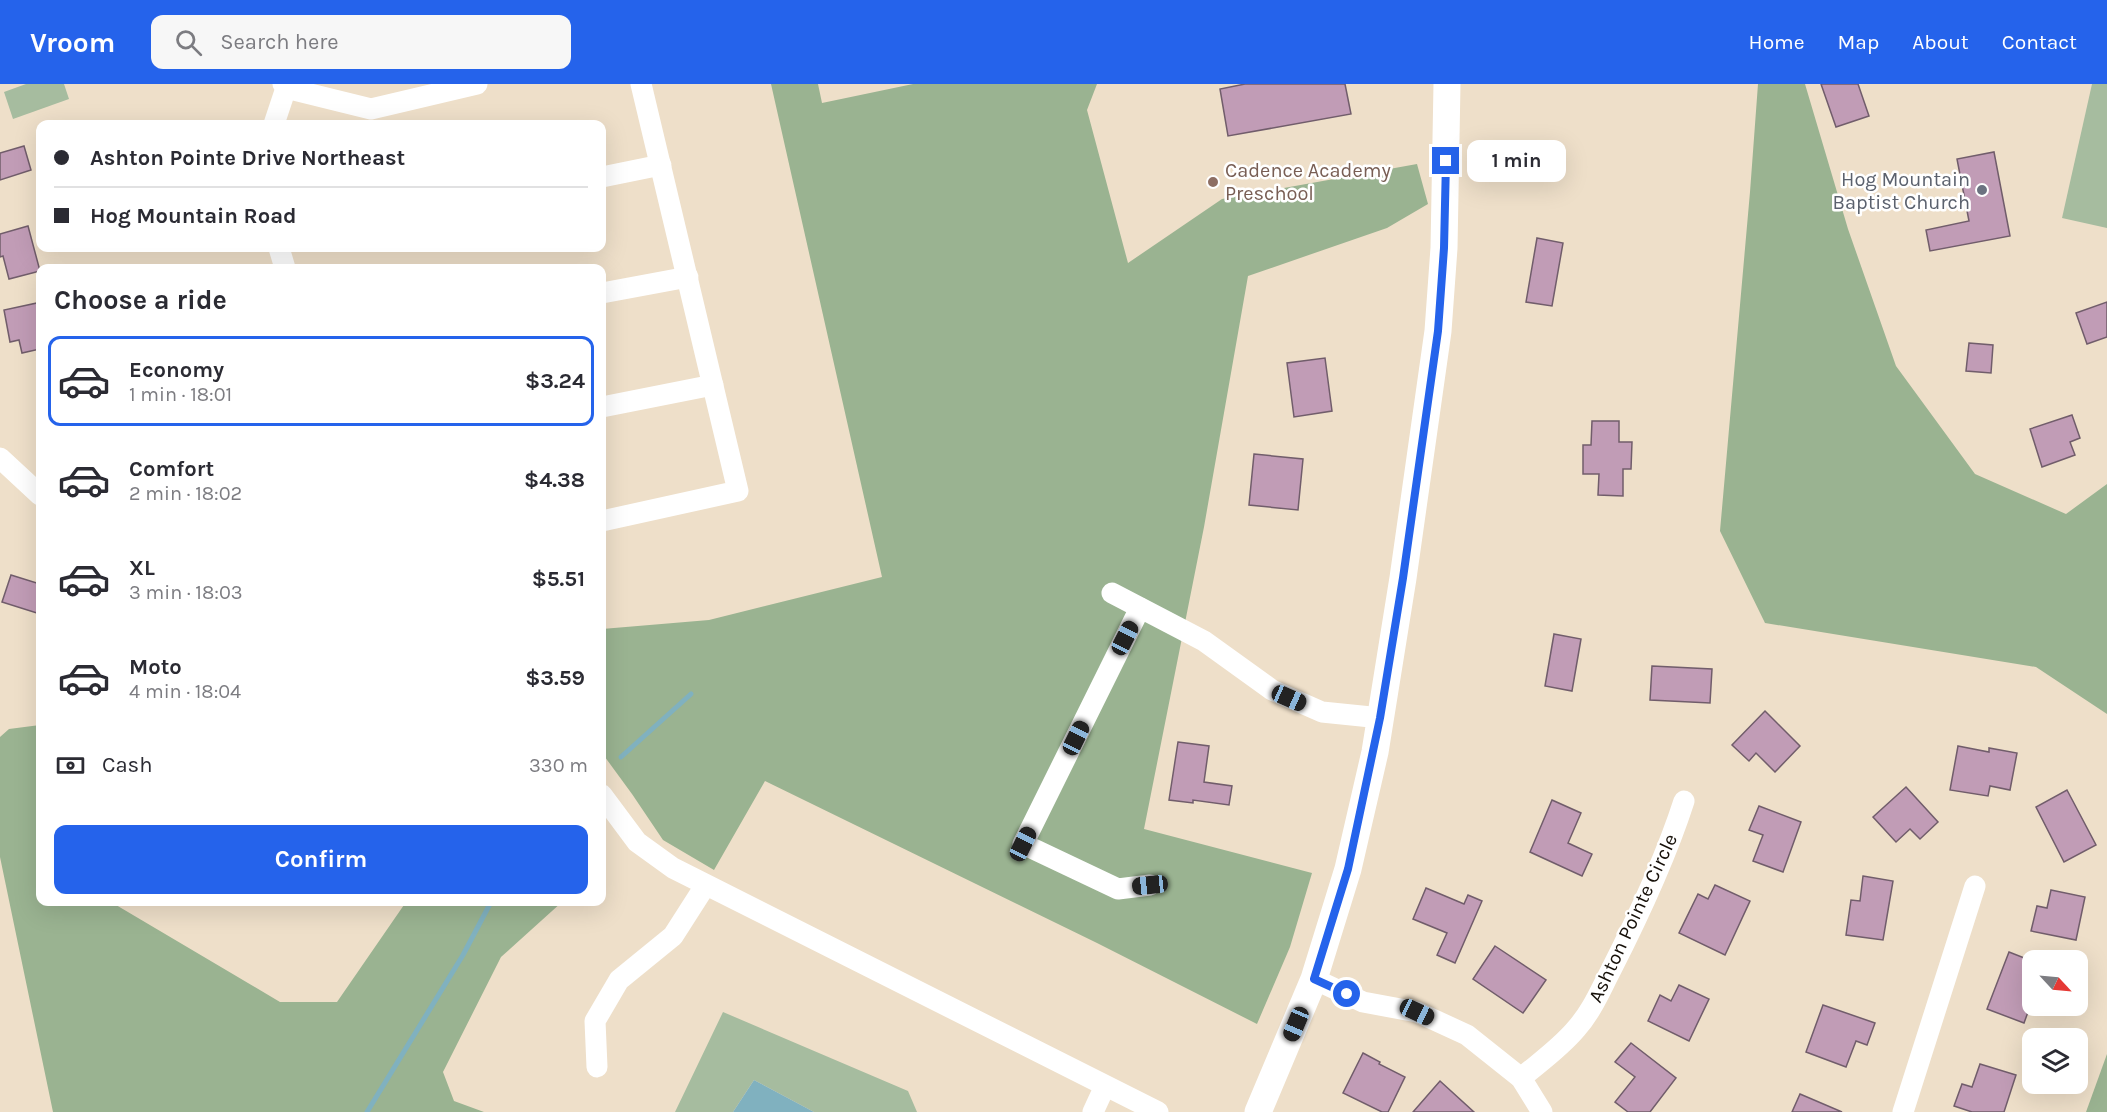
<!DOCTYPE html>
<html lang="en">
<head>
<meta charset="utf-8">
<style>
	:root { --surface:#fff; --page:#f7f7f7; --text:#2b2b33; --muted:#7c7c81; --line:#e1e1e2; --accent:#2563eb }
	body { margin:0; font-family:Karla,sans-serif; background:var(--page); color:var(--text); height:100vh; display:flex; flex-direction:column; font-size:22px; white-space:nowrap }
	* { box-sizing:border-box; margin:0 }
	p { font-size:20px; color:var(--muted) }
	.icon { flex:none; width:33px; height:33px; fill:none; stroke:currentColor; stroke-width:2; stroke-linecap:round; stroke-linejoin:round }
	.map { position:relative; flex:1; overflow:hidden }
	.side { position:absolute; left:36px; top:180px; width:570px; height:642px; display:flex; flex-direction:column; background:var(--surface); border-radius:12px; box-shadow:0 6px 24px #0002 }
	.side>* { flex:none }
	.top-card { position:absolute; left:36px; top:36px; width:570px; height:132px; border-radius:12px; box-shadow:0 6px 24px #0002; display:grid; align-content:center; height:132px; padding:0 18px; background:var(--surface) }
	.needle { width:39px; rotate:116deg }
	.controls { position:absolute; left:2022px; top:866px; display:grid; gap:12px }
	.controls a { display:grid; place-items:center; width:66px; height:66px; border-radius:12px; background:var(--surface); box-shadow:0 6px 24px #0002; font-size:30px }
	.end { position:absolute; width:27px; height:27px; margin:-14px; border:8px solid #2563eb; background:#fff; box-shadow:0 0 0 3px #fff }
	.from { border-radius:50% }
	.bubble { position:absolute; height:42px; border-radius:12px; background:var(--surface); box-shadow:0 6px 24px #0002; font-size:20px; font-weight:700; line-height:42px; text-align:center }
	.car { position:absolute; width:18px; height:36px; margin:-18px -9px; border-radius:8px; box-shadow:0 0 4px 2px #0007; background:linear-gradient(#222 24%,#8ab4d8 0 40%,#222 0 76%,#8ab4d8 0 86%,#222 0) }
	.top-card b { display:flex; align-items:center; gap:21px; height:57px; font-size:22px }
	.top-card b+b { border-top:2px solid var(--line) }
	.top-card i { width:15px; height:15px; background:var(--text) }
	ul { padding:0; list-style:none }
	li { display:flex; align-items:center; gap:18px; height:90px; margin:0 12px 9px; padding:0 6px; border:3px solid transparent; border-radius:12px }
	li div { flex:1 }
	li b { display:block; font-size:22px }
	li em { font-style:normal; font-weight:700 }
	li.current { border-color:var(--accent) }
	li>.icon { width:54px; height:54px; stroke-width:1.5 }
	h2 { padding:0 18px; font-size:27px; line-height:72px }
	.pay { display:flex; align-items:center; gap:15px; height:66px; padding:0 18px; font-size:22px }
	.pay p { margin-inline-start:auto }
	.cta { display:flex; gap:12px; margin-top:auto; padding:12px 18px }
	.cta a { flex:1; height:69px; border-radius:12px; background:var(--accent); color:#fff; font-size:24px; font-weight:700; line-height:69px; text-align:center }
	header { display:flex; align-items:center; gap:36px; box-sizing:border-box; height:84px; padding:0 30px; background:var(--accent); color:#fff }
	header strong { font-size:28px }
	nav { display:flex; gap:33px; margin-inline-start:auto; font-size:21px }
	.search { width:420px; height:54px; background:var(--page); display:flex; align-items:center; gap:15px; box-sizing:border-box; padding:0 21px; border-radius:12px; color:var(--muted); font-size:22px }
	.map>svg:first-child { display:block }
</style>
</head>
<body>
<header>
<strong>Vroom</strong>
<div class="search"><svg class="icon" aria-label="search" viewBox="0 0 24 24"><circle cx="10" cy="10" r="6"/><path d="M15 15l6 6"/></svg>Search here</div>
<nav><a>Home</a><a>Map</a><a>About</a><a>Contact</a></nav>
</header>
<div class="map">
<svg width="2107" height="1028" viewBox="0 0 2107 1028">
	<rect width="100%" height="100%" fill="#eedfc9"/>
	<g fill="#a6bc9f">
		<polygon points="26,0 64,0 69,15 13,35 4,8"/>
		<polygon points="2092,0 2107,0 2107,144 2062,134"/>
		<polygon points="723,928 908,1007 917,1028 814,1028 754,996 733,1028 675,1028"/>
	</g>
	<g fill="#9ab391">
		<polygon points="771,0 818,0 822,19 913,0 1097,0 1087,26 1128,179 1222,115 1417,80 1428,120 1387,144 1248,192 1204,443 1144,745 1312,789 1290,863 1257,940 1097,859 765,697 714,786 663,756 632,710 602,669 602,545 709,536 882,493"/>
		<polygon points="1758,0 1805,0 1848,145 1896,282 1975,390 2066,430 2107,400 2107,630 2036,583 1765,539 1720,447 1750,108"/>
		<polygon points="40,641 40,818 111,818 280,918 337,918 406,818 562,818 501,873 443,988 454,1017 484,1028 53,1028 0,773 0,653 9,645"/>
		<polygon points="2107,970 2107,1028 2086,1028"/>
	</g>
	<polygon fill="#80b1bf" points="754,996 814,1028 733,1028"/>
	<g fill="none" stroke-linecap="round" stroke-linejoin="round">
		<g stroke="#80b1bf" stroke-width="5">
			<polyline points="621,673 691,610"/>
			<polyline points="367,1028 463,871 491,818"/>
		</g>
	</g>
	<g fill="#c19cb6" stroke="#715d6b" stroke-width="1.5">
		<polygon points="1245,0 1345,0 1351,30 1228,52 1220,5"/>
		<polygon points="1821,0 1858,0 1869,32 1836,43"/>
		<polygon points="24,62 31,86 0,96 0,69"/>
		<polygon points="1994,68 2010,152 1930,167 1926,146 1969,137 1957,75"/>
		<polygon points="28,142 40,187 9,195 3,172 0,173 0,150"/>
		<polygon points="1537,154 1563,159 1552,222 1526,218"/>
		<polygon points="2107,218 2107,253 2087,260 2076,229"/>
		<polygon points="37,219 40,234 40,265 22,269 19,256 10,258 4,226"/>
		<polygon points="1969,259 1993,261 1991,289 1966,287"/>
		<polygon points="1325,274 1332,327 1294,333 1287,279"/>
		<polygon points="2072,331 2080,354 2070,358 2075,371 2042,383 2030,345"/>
		<polygon points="1592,337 1619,337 1619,358 1632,358 1631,385 1623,385 1623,412 1598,411 1599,390 1583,390 1583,361 1591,361"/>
		<polygon points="1254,370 1303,375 1298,426 1249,421"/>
		<polygon points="11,491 40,500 40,530 2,518"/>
		<polygon points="1554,550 1581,555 1572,607 1545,602"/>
		<polygon points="1652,582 1712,585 1710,619 1650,616"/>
		<polygon points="1765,627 1800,662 1775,688 1756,669 1749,677 1732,661"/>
		<polygon points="1178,658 1209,662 1204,698 1232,702 1229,721 1193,716 1193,719 1169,716"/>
		<polygon points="1958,662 1989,668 1989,664 2017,669 2010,706 1990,702 1988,712 1950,706"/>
		<polygon points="1906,703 1938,738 1920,755 1910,745 1896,758 1873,733"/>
		<polygon points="2067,706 2096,761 2064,778 2036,723"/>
		<polygon points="1552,716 1581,729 1568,759 1592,770 1582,792 1530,768"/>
		<polygon points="1759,722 1801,738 1783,788 1753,777 1763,751 1749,746"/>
		<polygon points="1863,792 1893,797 1883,856 1846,851 1851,816 1860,817"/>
		<polygon points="1715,801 1750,817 1725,871 1679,849 1698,810 1708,815"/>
		<polygon points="1426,804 1464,820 1468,811 1482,817 1455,879 1437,871 1447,849 1413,835"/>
		<polygon points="2051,806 2085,813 2076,856 2031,847 2037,822 2047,824"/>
		<polygon points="1495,862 1546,896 1523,929 1473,895"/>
		<polygon points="2009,868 2032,877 2032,917 2024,939 1987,925"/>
		<polygon points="1679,901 1709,915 1689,957 1648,937 1660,911 1671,917"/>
		<polygon points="1823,921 1875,939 1867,961 1856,957 1846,983 1806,968"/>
		<polygon points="1631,959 1676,994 1650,1028 1628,1028 1615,1018 1635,993 1615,978"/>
		<polygon points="1363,969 1380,978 1379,980 1405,993 1388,1028 1382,1028 1343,1009"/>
		<polygon points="1980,980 2016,991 2004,1028 1972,1028 1954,1022 1962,1000 1972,1003"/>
		<polygon points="1440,997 1474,1028 1413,1028"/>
		<polygon points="1800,1010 1842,1028 1792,1028"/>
	</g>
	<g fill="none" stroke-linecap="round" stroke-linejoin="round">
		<g stroke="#fff" stroke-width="21">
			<polyline points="286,4 371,25 477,0"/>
			<polyline points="274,40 286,4 283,0"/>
			<polyline points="602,93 661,81"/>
			<polyline points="279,164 285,184"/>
			<polyline points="602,209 688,193"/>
			<polyline points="602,323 713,301"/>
			<polyline points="0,374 40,411"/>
			<polyline points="602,437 738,407 641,0"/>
			<polyline points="1112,509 1204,557 1272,606 1322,628 1381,634"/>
			<polyline points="1140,524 1023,760 1118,805 1150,801"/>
			<polyline points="602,711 637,758 673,784 1158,1028"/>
			<polyline points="1314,895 1363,918 1417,928 1467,951 1521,994 1542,1028"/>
			<polyline points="597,983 595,937 619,896 673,852 705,802"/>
			<path d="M1521,994C1540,978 1560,964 1576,945C1592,927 1600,907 1611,886C1639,831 1665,776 1684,717"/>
			<polyline points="1093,1028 1105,1002"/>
			<polyline points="1903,1028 1975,802"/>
		</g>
		<polyline stroke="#fff" stroke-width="27" points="1258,1028 1314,895 1348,785 1375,668 1403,494 1438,247 1444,164 1447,0"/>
	</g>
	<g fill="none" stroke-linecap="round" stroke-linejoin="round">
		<polyline stroke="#2563eb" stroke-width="8" points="1347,910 1314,895 1348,785 1380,634 1403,494 1438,247 1444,164 1446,77"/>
	</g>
	<circle fill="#8d6e63" stroke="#fff" stroke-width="2" cx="1213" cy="98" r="6"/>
	<circle fill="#6b7280" stroke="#fff" stroke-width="2" cx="1982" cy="106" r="6"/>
	<g text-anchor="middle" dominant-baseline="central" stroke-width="5" stroke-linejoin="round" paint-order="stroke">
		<g font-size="20" fill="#785e54" stroke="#fff" text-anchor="start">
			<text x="1225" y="86">Cadence Academy<tspan x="1225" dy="23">Preschool</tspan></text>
		</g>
		<g font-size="20" fill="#5b616d" stroke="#fff" text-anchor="end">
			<text x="1970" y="95">Hog Mountain<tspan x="1970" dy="23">Baptist Church</tspan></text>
		</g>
		<g font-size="20" fill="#150f08" stroke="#fff">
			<text transform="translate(1633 834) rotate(-65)">Ashton Pointe Circle</text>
		</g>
	</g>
</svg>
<div class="controls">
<a><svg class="needle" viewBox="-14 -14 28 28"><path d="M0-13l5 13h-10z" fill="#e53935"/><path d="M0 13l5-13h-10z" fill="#7c7c81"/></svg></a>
<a><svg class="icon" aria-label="layers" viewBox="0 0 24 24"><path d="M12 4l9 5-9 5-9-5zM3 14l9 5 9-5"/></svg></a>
</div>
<i class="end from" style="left:1347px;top:910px"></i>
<i class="end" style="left:1446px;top:77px"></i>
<div class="bubble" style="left:1467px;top:56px;width:99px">1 min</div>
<i class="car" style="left:1125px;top:554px;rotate:27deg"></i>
<i class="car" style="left:1289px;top:614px;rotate:114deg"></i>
<i class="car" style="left:1076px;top:654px;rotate:26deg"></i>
<i class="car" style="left:1023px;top:760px;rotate:26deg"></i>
<i class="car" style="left:1150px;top:801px;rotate:264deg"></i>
<i class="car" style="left:1417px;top:928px;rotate:115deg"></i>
<i class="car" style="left:1296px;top:940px;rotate:203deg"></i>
<div class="top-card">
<b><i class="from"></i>Ashton Pointe Drive Northeast</b>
<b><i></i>Hog Mountain Road</b>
</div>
<section class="side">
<h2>Choose a ride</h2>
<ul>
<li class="current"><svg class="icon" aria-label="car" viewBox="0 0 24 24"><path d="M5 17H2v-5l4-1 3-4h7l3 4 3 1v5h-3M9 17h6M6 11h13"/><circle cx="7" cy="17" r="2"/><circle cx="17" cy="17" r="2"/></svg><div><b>Economy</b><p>1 min · 18:01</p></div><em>$3.24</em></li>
<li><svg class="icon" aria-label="car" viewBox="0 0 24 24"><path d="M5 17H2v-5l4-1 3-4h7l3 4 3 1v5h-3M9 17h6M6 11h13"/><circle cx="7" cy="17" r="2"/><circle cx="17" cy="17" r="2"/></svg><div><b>Comfort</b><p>2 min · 18:02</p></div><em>$4.38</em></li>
<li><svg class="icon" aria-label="car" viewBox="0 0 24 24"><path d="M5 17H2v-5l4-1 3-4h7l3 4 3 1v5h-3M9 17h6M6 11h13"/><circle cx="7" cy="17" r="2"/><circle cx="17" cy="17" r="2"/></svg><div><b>XL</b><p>3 min · 18:03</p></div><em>$5.51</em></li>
<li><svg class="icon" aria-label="car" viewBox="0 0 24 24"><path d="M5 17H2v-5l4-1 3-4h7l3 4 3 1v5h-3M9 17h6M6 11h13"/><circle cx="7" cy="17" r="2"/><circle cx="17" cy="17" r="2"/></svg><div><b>Moto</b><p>4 min · 18:04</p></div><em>$3.59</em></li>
</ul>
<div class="pay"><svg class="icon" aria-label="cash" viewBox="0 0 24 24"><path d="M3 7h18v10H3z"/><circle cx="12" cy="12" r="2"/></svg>Cash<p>330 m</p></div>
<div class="cta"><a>Confirm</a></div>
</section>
</div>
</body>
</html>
